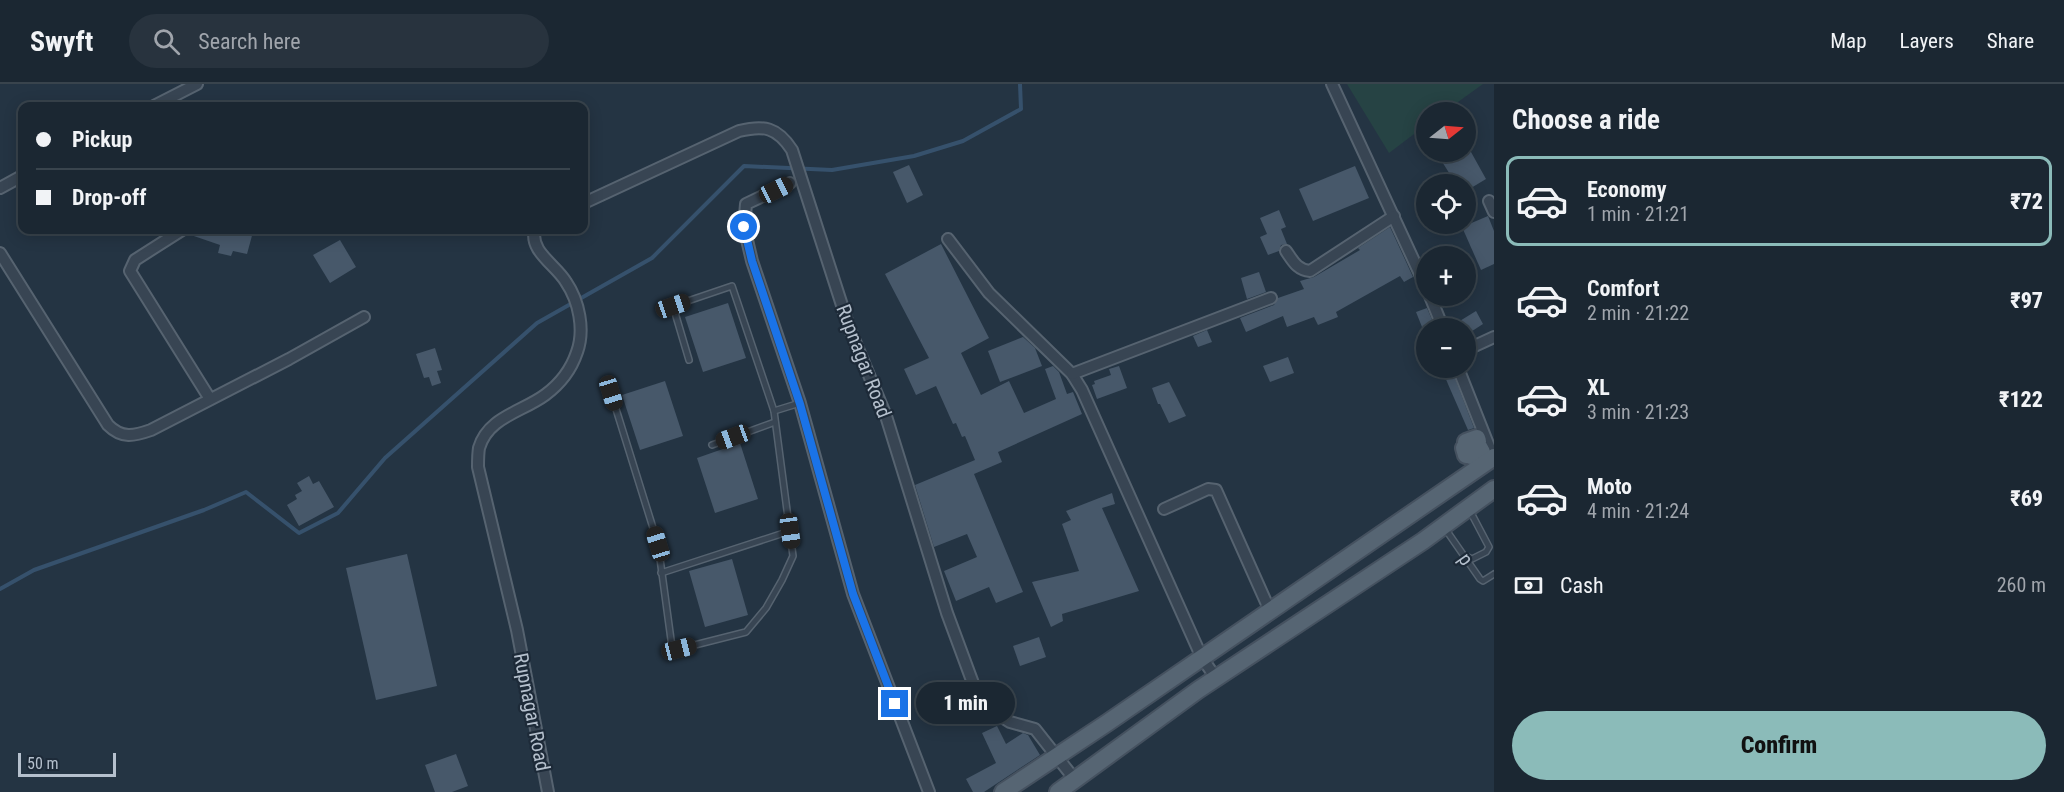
<!DOCTYPE html>
<html lang="en">
<head>
<meta charset="utf-8">
<style>
	:root { --surface:#1b2732; --page:#28333e; --text:#f1f3f6; --muted:#a0a5ac; --line:#39444d; --accent:#8bbbb9 }
	body { margin:0; font-family:"Roboto Condensed",sans-serif; background:var(--page); color:var(--text); height:100vh; display:flex; flex-direction:column; font-size:22px; white-space:nowrap }
	* { box-sizing:border-box; margin:0 }
	p { font-size:20px; color:var(--muted) }
	.icon { flex:none; width:33px; height:33px; fill:none; stroke:currentColor; stroke-width:2; stroke-linecap:round; stroke-linejoin:round }
	.map { position:relative; flex:1; overflow:hidden }
	.panel { display:flex; flex-direction:column; background:var(--surface); width:570px }
	.panel>* { flex:none }
	.banner { position:absolute; left:18px; top:18px; width:570px; height:132px; border-radius:12px; box-shadow:0 3px 15px #0003,0 0 0 2px var(--line); display:grid; align-content:center; height:132px; padding:0 18px; background:var(--surface) }
	.needle { width:39px; rotate:73deg }
	.buttons { position:absolute; left:1416px; top:18px; display:grid; gap:12px }
	.buttons a { display:grid; place-items:center; width:60px; height:60px; border-radius:50%; background:var(--surface); box-shadow:0 3px 15px #0003,0 0 0 2px var(--line); font-size:30px }
	.scale { position:absolute; left:18px; bottom:15px; width:98px; box-sizing:border-box; padding-left:6px; border:3px solid #b5c0cd; border-top:0; font-size:16px; line-height:21px; white-space:nowrap; color:#b5c0cd; -webkit-text-stroke:4px #1d2a38; paint-order:stroke }
	.end { position:absolute; width:27px; height:27px; margin:-14px; border:8px solid #1a73e8; background:#fff; box-shadow:0 0 0 3px #fff }
	.from { border-radius:50% }
	.bubble { position:absolute; height:42px; border-radius:21px; background:var(--surface); box-shadow:0 3px 15px #0003,0 0 0 2px var(--line); font-size:20px; font-weight:800; line-height:42px; text-align:center }
	.car { position:absolute; width:18px; height:36px; margin:-18px -9px; border-radius:8px; box-shadow:0 0 4px 2px #0007; background:linear-gradient(#222 24%,#8ab4d8 0 40%,#222 0 76%,#8ab4d8 0 86%,#222 0) }
	.banner b { display:flex; align-items:center; gap:21px; height:57px; font-size:22px }
	.banner b+b { border-top:2px solid var(--line) }
	.banner i { width:15px; height:15px; background:var(--text) }
	ul { padding:0; list-style:none }
	li { display:flex; align-items:center; gap:18px; height:90px; margin:0 12px 9px; padding:0 6px; border:3px solid transparent; border-radius:12px }
	li div { flex:1 }
	li b { display:block; font-size:22px }
	li em { font-style:normal; font-weight:800 }
	li.selected { border-color:var(--accent) }
	li>.icon { width:54px; height:54px; stroke-width:1.5 }
	h2 { padding:0 18px; font-size:27px; line-height:72px }
	.pay { display:flex; align-items:center; gap:15px; height:66px; padding:0 18px; font-size:22px }
	.pay p { margin-inline-start:auto }
	.action { display:flex; gap:12px; margin-top:auto; padding:12px 18px }
	.action a { flex:1; height:69px; border-radius:36px; background:var(--accent); color:#111; font-size:24px; font-weight:800; line-height:69px; text-align:center }
	header { display:flex; align-items:center; gap:36px; box-sizing:border-box; height:84px; padding:0 30px; background:var(--surface); border-bottom:2px solid var(--line) }
	header strong { font-size:28px }
	nav { display:flex; gap:33px; margin-inline-start:auto; font-size:21px }
	.search { width:420px; height:54px; background:var(--page); display:flex; align-items:center; gap:15px; box-sizing:border-box; padding:0 21px; border-radius:33px; color:var(--muted); font-size:22px }
	main { display:flex; flex:1; min-height:0 }
	.map>svg:first-child { display:block }
</style>
</head>
<body>
<header>
<strong>Swyft</strong>
<div class="search"><svg class="icon" aria-label="search" viewBox="0 0 24 24"><circle cx="10" cy="10" r="6"/><path d="M15 15l6 6"/></svg>Search here</div>
<nav><a>Map</a><a>Layers</a><a>Share</a></nav>
</header>
<main>
<div class="map">
<svg width="1494" height="708" viewBox="0 0 1494 708">
	<rect width="100%" height="100%" fill="#243443"/>
	<polygon fill="#264344" points="1347,0 1483,0 1444,28 1426,28 1426,41 1389,69"/>
	<g fill="none" stroke-linecap="round" stroke-linejoin="round">
		<polyline stroke="#36516c" stroke-width="4" points="0,505 34,486 204,426 246,408 299,449 338,429 385,374 537,239 652,174 744,82 832,86 914,72 963,57 1021,25 1020,0"/>
	</g>
	<g fill="#47586a">
		<polygon points="1436,68 1471,68 1486,95 1466,107 1466,100 1456,100"/>
		<polygon points="909,81 923,111 907,119 893,88"/>
		<polygon points="1355,82 1369,114 1313,137 1299,105"/>
		<polygon points="1279,126 1286,143 1281,145 1287,160 1281,161 1279,167 1268,171 1260,153 1267,150 1260,134"/>
		<polygon points="1488,132 1494,147 1494,180 1481,186 1462,143"/>
		<polygon points="1390,143 1413,193 1404,198 1400,192 1336,228 1338,233 1318,241 1314,233 1287,243 1283,232 1246,248 1240,234 1274,221 1278,214 1304,205 1300,197 1314,193 1360,166 1358,164"/>
		<polygon points="189,146 245,146 253,148 247,170 233,167 231,172 218,169 220,161 188,150"/>
		<polygon points="340,156 356,183 330,199 313,171"/>
		<polygon points="941,160 989,254 961,269 981,311 1009,297 1024,329 1056,315 1045,285 1053,282 1059,288 1067,310 1073,308 1082,330 998,368 1002,378 974,390 1023,508 996,519 989,503 956,517 944,487 977,473 967,450 934,463 915,401 975,376 965,352 962,353 956,339 953,340 936,302 916,311 904,285 929,274 885,190"/>
		<polygon points="1259,188 1266,208 1247,215 1241,194"/>
		<polygon points="1438,212 1463,212 1443,224"/>
		<polygon points="728,219 746,274 703,288 685,233"/>
		<polygon points="1427,224 1435,243 1426,244 1424,248 1416,228"/>
		<polygon points="1476,227 1483,240 1466,251 1466,244 1450,244 1450,243"/>
		<polygon points="1207,246 1212,258 1198,263 1193,252"/>
		<polygon points="1023,253 1035,264 1042,282 1000,298 988,267"/>
		<polygon points="435,264 442,286 437,287 441,299 432,302 429,293 424,294 416,270"/>
		<polygon points="1288,273 1294,289 1270,298 1263,282"/>
		<polygon points="1119,282 1127,304 1097,315 1092,301 1095,300 1094,297 1111,291 1109,285"/>
		<polygon points="1441,284 1451,284 1474,344 1468,346"/>
		<polygon points="665,297 683,352 640,366 622,311"/>
		<polygon points="1169,298 1186,332 1169,339 1160,320 1158,320 1152,304"/>
		<polygon points="740,359 758,415 715,429 697,374"/>
		<polygon points="309,392 313,400 319,397 334,423 299,442 287,421 297,415 295,411 302,407 297,399"/>
		<polygon points="1112,409 1115,420 1102,424 1139,507 1062,530 1063,537 1051,543 1032,498 1079,487 1062,440 1071,436 1066,427"/>
		<polygon points="407,470 437,602 376,616 346,484"/>
		<polygon points="732,475 748,531 705,543 689,487"/>
		<polygon points="1039,553 1046,573 1020,582 1013,562"/>
		<polygon points="997,642 1006,660 1023,649 1028,651 1040,671 984,708 973,708 966,695 996,679 982,649"/>
		<polygon points="456,670 468,702 452,708 435,708 425,681"/>
	</g>
	<g fill="none" stroke-linecap="round" stroke-linejoin="round">
		<g stroke="#566370" stroke-width="8">
			<g id="lane">
				<polyline points="611,309 658,460 672,563 679,565 746,548 766,524 782,496 793,472 774,327 732,202 673,222 689,276"/>
				<polyline points="774,327 800,319"/>
				<polyline points="712,361 775,338"/>
				<polyline points="1444,443 1480,495 1483,497 1494,490"/>
				<polyline points="1466,472 1472,475 1486,468 1489,463 1469,425"/>
				<polyline points="661,489 790,447"/>
			</g>
		</g>
		<g stroke="#566370" stroke-width="14">
			<g id="street">
				<polyline points="1332,0 1426,203"/>
				<polyline points="154,22 197,0"/>
				<polyline points="790,99 746,120 744,143 752,177 800,319 853,510 929,708"/>
				<polyline points="0,104 22,92"/>
				<polyline points="1489,117 1494,128"/>
				<path d="M584,119L739,47C764,41 777,43 792,66L849,243L886,332L947,529L977,610L988,624L1010,638L1035,645L1076,697"/>
				<polyline points="182,146 135,176 130,187 210,315"/>
				<path d="M535,146C529,167 556,181 566,198C579,217 585,246 577,268C571,286 560,300 545,311C522,328 488,333 479,364C478,370 478,377 478,383L517,546L548,708"/>
				<polyline points="948,155 989,209 1072,290 1082,306 1202,574 1216,594"/>
				<path d="M1286,167C1293,177 1297,186 1310,187L1394,132"/>
				<path d="M0,169L108,341C122,355 134,352 151,346L289,275L364,233"/>
				<polyline points="1430,212 1443,244"/>
				<polyline points="1466,266 1494,253"/>
				<polyline points="1458,284 1494,375"/>
				<polyline points="1072,290 1271,214"/>
				<polyline points="1164,425 1208,405 1216,406 1270,527"/>
			</g>
		</g>
		<g stroke="#45515f" stroke-width="20">
			<g id="primary">
				<polygon points="1477,354 1478,357 1476,357 1482,368 1471,372 1470,369 1466,371 1464,364 1468,363 1466,358"/>
				<polyline points="1003,708 1107,639 1494,373"/>
				<polyline points="1058,708 1198,606 1423,457 1494,405"/>
			</g>
		</g>
		<use href="#lane" stroke="#384553" stroke-width="5"/>
		<use href="#street" stroke="#384553" stroke-width="10"/>
		<use href="#primary" stroke="#566573" stroke-width="16"/>
	</g>
	<g fill="none" stroke-linecap="round" stroke-linejoin="round">
		<polyline stroke="#1a73e8" stroke-width="8" points="744,143 752,177 800,320 853,510 895,620"/>
	</g>
	<g text-anchor="middle" dominant-baseline="central" stroke-width="4.5" stroke-linejoin="round" paint-order="stroke">
		<g font-size="20" fill="#b5c0cd" stroke="#1d2a38">
			<text transform="translate(864 277) rotate(69)">Rupnagar Road</text>
			<text transform="translate(1466 475) rotate(55)">p</text>
			<text transform="translate(532 628) rotate(79)">Rupnagar Road</text>
		</g>
	</g>
</svg>
<div class="buttons">
<a><svg class="needle" viewBox="-14 -14 28 28"><path d="M0-13l5 13h-10z" fill="#e53935"/><path d="M0 13l5-13h-10z" fill="#a0a5ac"/></svg></a>
<a><svg class="icon" aria-label="locate" viewBox="0 0 24 24"><circle cx="12" cy="12" r="6"/><path d="M12 2v4M12 18v4M2 12h4M18 12h4"/></svg></a>
<a>+</a>
<a>−</a>
</div>
<div class="scale">50 m</div>
<i class="end from" style="left:744px;top:143px"></i>
<i class="end" style="left:895px;top:620px"></i>
<div class="bubble" style="left:916px;top:598px;width:99px">1 min</div>
<i class="car" style="left:776px;top:106px;rotate:64deg"></i>
<i class="car" style="left:673px;top:222px;rotate:71deg"></i>
<i class="car" style="left:611px;top:309px;rotate:163deg"></i>
<i class="car" style="left:733px;top:353px;rotate:250deg"></i>
<i class="car" style="left:790px;top:447px;rotate:172deg"></i>
<i class="car" style="left:658px;top:460px;rotate:343deg"></i>
<i class="car" style="left:679px;top:565px;rotate:76deg"></i>
<div class="banner">
<b><i class="from"></i>Pickup</b>
<b><i></i>Drop-off</b>
</div>
</div>
<section class="panel">
<h2>Choose a ride</h2>
<ul>
<li class="selected"><svg class="icon" aria-label="car" viewBox="0 0 24 24"><path d="M5 17H2v-5l4-1 3-4h7l3 4 3 1v5h-3M9 17h6M6 11h13"/><circle cx="7" cy="17" r="2"/><circle cx="17" cy="17" r="2"/></svg><div><b>Economy</b><p>1 min · 21:21</p></div><em>₹72</em></li>
<li><svg class="icon" aria-label="car" viewBox="0 0 24 24"><path d="M5 17H2v-5l4-1 3-4h7l3 4 3 1v5h-3M9 17h6M6 11h13"/><circle cx="7" cy="17" r="2"/><circle cx="17" cy="17" r="2"/></svg><div><b>Comfort</b><p>2 min · 21:22</p></div><em>₹97</em></li>
<li><svg class="icon" aria-label="car" viewBox="0 0 24 24"><path d="M5 17H2v-5l4-1 3-4h7l3 4 3 1v5h-3M9 17h6M6 11h13"/><circle cx="7" cy="17" r="2"/><circle cx="17" cy="17" r="2"/></svg><div><b>XL</b><p>3 min · 21:23</p></div><em>₹122</em></li>
<li><svg class="icon" aria-label="car" viewBox="0 0 24 24"><path d="M5 17H2v-5l4-1 3-4h7l3 4 3 1v5h-3M9 17h6M6 11h13"/><circle cx="7" cy="17" r="2"/><circle cx="17" cy="17" r="2"/></svg><div><b>Moto</b><p>4 min · 21:24</p></div><em>₹69</em></li>
</ul>
<div class="pay"><svg class="icon" aria-label="cash" viewBox="0 0 24 24"><path d="M3 7h18v10H3z"/><circle cx="12" cy="12" r="2"/></svg>Cash<p>260 m</p></div>
<div class="action"><a>Confirm</a></div>
</section>
</main>
</body>
</html>
